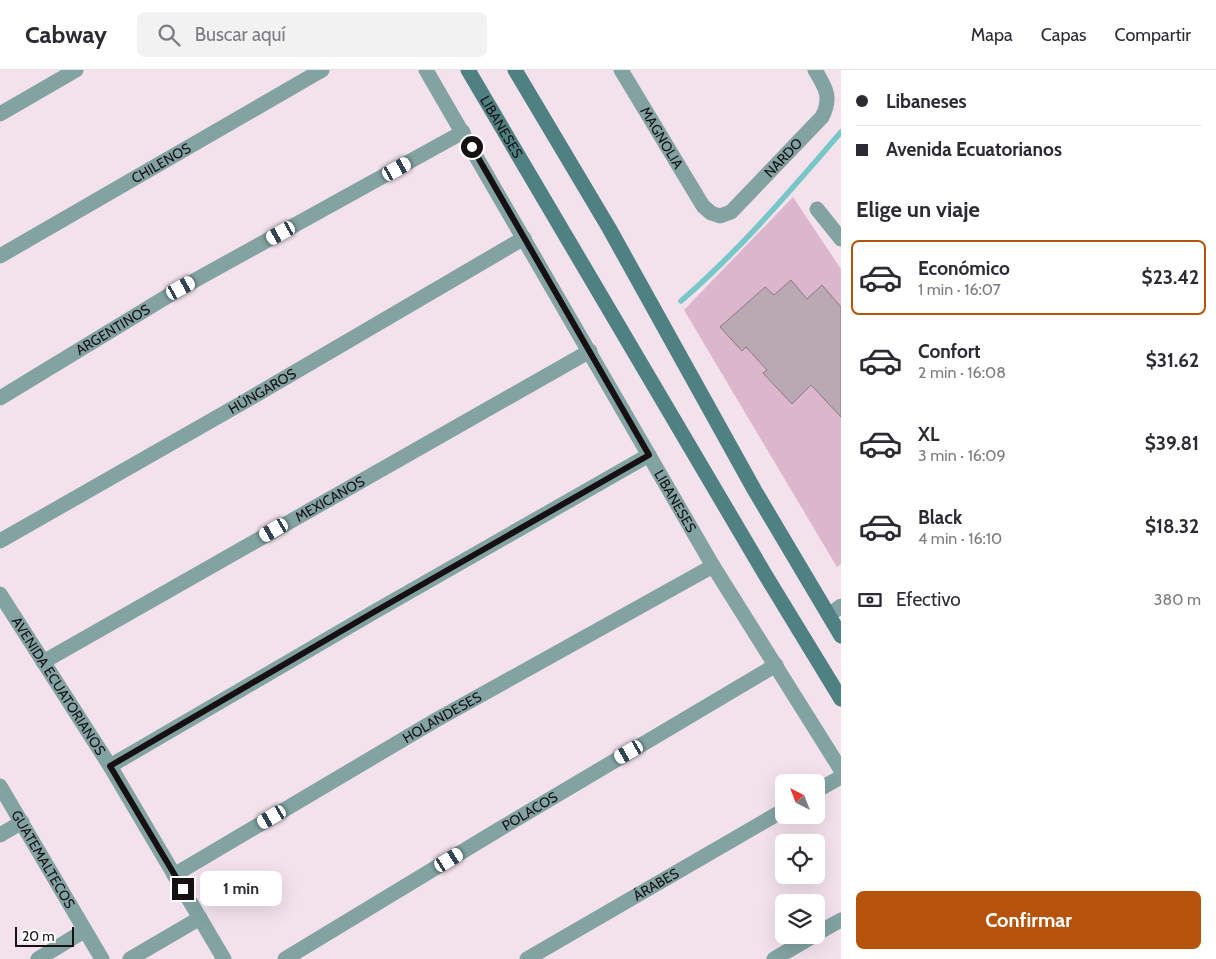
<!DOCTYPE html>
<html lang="es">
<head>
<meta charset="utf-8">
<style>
	:root { --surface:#fff; --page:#f2f2f3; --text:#2b2b33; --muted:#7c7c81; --line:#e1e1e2; --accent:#b45309 }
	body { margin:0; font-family:Cabin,sans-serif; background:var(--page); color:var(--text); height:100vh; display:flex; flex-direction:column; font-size:19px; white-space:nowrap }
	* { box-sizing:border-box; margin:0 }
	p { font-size:16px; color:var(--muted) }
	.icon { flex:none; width:28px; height:28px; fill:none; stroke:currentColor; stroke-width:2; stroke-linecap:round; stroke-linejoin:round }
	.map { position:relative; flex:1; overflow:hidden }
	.details { display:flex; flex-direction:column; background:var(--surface); width:375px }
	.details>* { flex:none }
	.top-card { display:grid; align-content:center; height:110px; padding:0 15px; background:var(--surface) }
	.needle { width:32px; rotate:318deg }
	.fabs { position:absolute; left:775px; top:704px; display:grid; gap:10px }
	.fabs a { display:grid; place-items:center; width:50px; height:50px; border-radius:8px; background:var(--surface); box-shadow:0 5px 20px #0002; font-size:25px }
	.scale { position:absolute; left:15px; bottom:12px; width:59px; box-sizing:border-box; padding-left:5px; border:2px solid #161013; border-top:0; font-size:14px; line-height:18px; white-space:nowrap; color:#161013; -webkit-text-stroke:4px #fff; paint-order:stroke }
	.end { position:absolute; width:22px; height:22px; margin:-11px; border:6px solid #161013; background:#fff; box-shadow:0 0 0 2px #fff }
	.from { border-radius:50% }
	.bubble { position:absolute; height:35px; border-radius:8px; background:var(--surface); box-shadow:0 5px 20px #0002; font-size:16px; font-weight:700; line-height:35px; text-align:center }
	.car { position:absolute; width:15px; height:30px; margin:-15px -8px; border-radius:6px; box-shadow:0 0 4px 1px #0007; background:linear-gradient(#fff 24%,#345 0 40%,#fff 0 76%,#345 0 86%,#fff 0) }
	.top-card b { display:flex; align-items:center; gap:18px; height:48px; font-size:19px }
	.top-card b+b { border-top:1px solid var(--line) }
	.top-card i { width:12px; height:12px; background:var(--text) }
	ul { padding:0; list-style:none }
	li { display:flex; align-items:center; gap:15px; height:75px; margin:0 10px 8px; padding:0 5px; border:2px solid transparent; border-radius:8px }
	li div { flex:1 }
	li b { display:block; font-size:19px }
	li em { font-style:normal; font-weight:700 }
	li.current { border-color:var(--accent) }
	li>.icon { width:45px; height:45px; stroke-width:1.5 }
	h2 { padding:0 15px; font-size:22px; line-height:60px }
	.pay { display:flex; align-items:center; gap:12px; height:55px; padding:0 15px; font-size:19px }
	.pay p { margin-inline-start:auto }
	.action { display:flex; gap:10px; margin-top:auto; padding:10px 15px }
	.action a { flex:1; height:58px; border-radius:8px; background:var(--accent); color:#fff; font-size:20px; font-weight:700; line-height:58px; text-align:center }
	header { display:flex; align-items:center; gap:30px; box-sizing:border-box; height:70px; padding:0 25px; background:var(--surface); border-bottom:1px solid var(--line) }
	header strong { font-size:24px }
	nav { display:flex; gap:28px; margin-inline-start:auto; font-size:18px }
	.search { width:350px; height:45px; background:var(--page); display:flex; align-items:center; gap:12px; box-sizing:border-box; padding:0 18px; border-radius:8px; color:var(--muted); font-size:19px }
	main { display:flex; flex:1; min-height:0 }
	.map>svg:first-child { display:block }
</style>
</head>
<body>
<header>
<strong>Cabway</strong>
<div class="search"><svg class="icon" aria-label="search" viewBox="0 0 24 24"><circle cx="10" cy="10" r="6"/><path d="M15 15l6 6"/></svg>Buscar aquí</div>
<nav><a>Mapa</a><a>Capas</a><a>Compartir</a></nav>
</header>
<main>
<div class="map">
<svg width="841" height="889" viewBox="0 0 841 889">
	<rect width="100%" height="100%" fill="#f3e2ec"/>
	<polygon fill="#dbb6cd" points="793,127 841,199 841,494 837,497 684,240"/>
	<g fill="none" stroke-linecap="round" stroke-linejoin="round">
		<path stroke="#77c6c8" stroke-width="5.5" d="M681,231C740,180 790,121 841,62"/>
	</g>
	<polygon fill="#baa9b3" stroke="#8a7a84" points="791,210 807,229 822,215 841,237 841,347 811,315 792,334 763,303 767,300 746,277 742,281 720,257 765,217 774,225"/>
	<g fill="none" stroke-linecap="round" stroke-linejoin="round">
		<g stroke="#83a3a3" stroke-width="15">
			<path id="s1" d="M426,0L713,496L841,700"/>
			<path id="s2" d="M621,0L703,136L711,143L720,146L731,142L822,47C832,28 826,18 815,0"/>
			<polyline points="0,44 76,0"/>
			<polyline points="817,139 841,169"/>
			<path id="s3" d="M0,186L322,0"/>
			<path id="s4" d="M0,328L181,218L463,62"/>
			<path id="s5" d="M0,471L242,333L524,168"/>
			<path id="s6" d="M0,524L110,696L224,889"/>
			<polyline points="829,545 841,536"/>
			<path id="s7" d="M43,592L590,281"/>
			<polyline points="110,696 374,542 649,385"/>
			<path id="s8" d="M0,716L102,889"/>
			<polyline points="816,721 841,707"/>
			<polyline points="0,765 22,752"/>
			<path id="s9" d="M174,805L436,650L713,496"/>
			<polyline points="816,864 841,850"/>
			<polyline points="38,889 84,861"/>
			<polyline points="130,889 200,848"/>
			<path id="s10" d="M285,889L498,760L776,595"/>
			<path id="s11" d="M527,889L784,740"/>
			<polyline points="774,889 815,865"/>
		</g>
		<g stroke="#508182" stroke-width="15">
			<path id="s12" d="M468,0L766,506L841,629"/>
			<polyline points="515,0 609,158 755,421 841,566"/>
		</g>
	</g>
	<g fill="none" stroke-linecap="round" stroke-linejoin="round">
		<polyline stroke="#161013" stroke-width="6" points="183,819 110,696 374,542 649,385 472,77"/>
	</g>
	<g text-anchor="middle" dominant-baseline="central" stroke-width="5" stroke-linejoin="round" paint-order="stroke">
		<g font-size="14" fill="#161013" stroke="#fff">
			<text stroke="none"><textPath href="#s12" startOffset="66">LIBANESES</textPath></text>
			<text stroke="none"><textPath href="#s2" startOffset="79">MAGNOLIA</textPath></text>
			<text stroke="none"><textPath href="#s2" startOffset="266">NARDO</textPath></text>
			<text stroke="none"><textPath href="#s3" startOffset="186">CHILENOS</textPath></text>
			<text stroke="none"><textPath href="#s4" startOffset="132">ARGENTINOS</textPath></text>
			<text stroke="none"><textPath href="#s5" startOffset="302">HÚNGAROS</textPath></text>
			<text stroke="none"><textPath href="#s7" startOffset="330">MEXICANOS</textPath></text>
			<text stroke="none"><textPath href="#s1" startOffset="498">LIBANESES</textPath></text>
			<text stroke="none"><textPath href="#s6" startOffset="109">AVENIDA ECUATORIANOS</textPath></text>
			<text stroke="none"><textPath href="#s9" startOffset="311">HOLANDESES</textPath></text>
			<text stroke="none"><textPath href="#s10" startOffset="286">POLACOS</textPath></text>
			<text stroke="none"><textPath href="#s8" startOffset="85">GUATEMALTECOS</textPath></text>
			<text stroke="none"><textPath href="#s11" startOffset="149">ÁRABES</textPath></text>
		</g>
	</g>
</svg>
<div class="fabs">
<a><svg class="needle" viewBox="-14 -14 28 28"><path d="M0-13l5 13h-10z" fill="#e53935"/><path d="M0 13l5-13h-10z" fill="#7c7c81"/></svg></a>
<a><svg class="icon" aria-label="locate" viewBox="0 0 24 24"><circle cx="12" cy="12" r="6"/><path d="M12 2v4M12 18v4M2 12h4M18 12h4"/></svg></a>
<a><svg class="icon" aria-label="layers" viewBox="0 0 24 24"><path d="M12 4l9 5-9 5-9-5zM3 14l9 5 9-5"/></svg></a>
</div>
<div class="scale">20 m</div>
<i class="end from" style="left:472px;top:77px"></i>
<i class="end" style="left:183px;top:819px"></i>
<div class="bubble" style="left:200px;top:801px;width:82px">1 min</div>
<i class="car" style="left:397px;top:99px;rotate:61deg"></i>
<i class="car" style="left:281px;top:163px;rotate:241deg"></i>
<i class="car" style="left:181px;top:218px;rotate:61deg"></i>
<i class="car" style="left:274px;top:460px;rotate:240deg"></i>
<i class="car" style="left:629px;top:682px;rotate:240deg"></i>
<i class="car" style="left:272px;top:747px;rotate:240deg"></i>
<i class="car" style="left:449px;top:790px;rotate:59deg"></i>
</div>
<section class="details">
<div class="top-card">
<b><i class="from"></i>Libaneses</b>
<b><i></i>Avenida Ecuatorianos</b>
</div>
<h2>Elige un viaje</h2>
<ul>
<li class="current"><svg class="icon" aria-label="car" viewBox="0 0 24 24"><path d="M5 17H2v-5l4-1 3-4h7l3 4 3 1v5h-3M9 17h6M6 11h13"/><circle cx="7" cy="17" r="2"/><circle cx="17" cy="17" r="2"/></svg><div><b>Económico</b><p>1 min · 16:07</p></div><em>$23.42</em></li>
<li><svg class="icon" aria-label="car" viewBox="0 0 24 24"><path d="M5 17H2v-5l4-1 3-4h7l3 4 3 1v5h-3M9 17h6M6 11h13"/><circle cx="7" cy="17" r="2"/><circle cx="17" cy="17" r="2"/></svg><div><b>Confort</b><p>2 min · 16:08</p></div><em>$31.62</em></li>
<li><svg class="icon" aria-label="car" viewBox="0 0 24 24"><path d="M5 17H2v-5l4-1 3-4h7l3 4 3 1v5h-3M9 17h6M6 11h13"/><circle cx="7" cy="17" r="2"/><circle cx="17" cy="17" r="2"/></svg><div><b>XL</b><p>3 min · 16:09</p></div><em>$39.81</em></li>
<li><svg class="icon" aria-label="car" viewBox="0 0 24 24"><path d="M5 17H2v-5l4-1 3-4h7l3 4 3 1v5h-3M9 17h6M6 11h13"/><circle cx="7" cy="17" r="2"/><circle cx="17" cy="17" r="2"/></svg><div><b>Black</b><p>4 min · 16:10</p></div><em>$18.32</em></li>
</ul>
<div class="pay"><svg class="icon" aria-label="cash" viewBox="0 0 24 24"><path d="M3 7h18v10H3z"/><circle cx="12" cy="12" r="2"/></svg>Efectivo<p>380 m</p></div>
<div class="action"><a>Confirmar</a></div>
</section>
</main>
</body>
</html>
